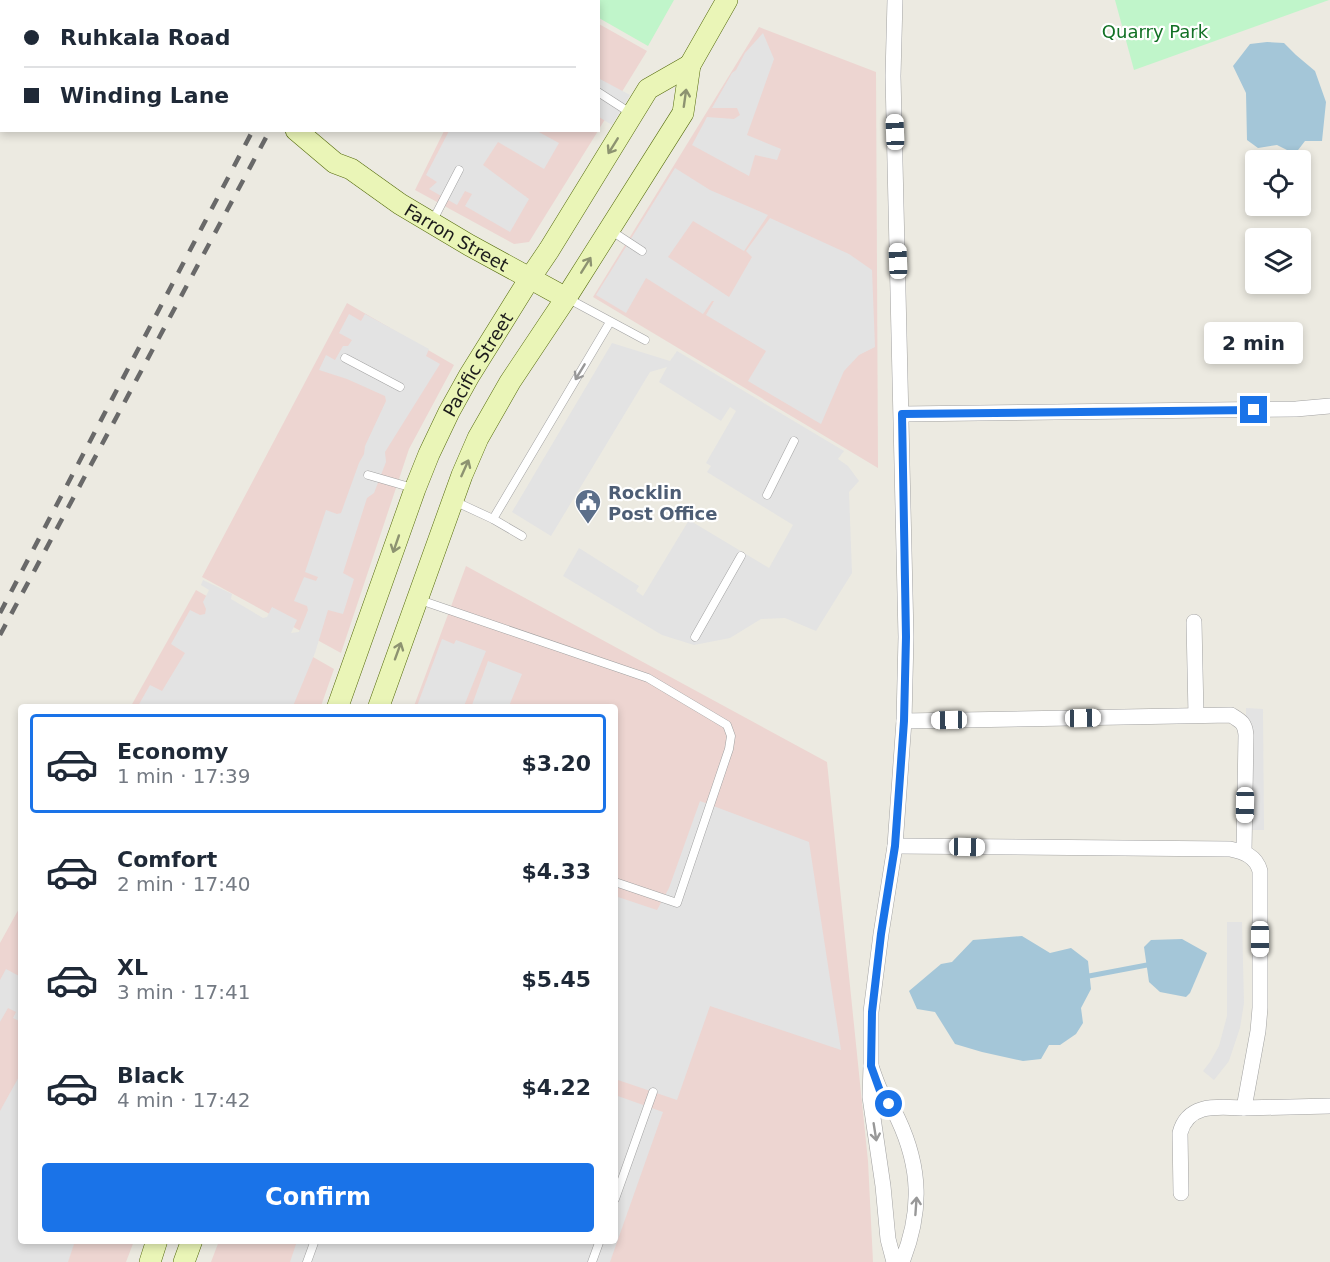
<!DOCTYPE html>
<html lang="en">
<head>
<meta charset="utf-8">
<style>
	:root { --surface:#fff; --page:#f6f6f7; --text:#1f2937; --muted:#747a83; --line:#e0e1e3; --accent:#1a73e8 }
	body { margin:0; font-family:"DejaVu Sans",sans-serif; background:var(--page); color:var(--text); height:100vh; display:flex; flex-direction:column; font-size:22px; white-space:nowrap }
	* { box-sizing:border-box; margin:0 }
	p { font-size:20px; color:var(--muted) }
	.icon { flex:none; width:33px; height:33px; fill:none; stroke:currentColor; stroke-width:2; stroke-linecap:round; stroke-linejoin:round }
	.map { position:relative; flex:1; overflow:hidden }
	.side { position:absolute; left:18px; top:704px; width:600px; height:540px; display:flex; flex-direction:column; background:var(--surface); border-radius:6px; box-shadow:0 3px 9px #0003 }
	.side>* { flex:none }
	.guide { position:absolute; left:0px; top:0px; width:600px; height:132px; box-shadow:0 3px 9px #0003; display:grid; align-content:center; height:132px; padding:0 24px; background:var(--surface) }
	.buttons { position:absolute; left:1245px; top:150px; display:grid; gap:12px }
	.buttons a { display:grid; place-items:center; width:66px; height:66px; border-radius:6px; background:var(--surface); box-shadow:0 3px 9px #0003; font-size:30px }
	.end { position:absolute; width:27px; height:27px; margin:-14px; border:8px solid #1a73e8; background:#fff; box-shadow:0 0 0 3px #fff }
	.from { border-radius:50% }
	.bubble { position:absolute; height:42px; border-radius:6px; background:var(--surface); box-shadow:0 3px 9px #0003; font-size:20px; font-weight:800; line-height:42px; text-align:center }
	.car { position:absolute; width:18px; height:36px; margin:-18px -9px; border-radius:8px; box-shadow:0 0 4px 2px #0007; background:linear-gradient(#fff 24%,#345 0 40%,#fff 0 76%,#345 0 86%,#fff 0) }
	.guide b { display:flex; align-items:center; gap:21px; height:57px; font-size:22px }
	.guide b+b { border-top:2px solid var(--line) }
	.guide i { width:15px; height:15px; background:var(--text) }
	ul { padding:10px 0 0; list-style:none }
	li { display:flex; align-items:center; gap:18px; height:99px; margin:0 12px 9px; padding:0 12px; border:3px solid transparent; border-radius:6px }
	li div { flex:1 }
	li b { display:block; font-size:22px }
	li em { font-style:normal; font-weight:800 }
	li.selected { border-color:var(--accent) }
	li>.icon { width:54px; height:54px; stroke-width:1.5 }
	.cta { display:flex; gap:12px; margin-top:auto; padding:12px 24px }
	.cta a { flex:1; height:69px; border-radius:6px; background:var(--accent); color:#fff; font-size:24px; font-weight:800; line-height:69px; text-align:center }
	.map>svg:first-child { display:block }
</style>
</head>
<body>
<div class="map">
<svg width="1330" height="1262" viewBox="0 0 1330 1262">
	<rect width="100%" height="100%" fill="#eceae1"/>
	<g fill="#edd5d1">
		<polygon points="599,24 647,51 599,129"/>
		<polygon points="759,27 876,72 878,468 593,297"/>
		<polygon points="444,131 598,131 529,242 514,244 415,190"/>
		<polygon points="347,303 454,365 409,449 341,653 202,577"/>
		<polygon points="466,566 827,762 868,1161 873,1262 211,1262 219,1241 615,1240 615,706 414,706"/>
		<polygon points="196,590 334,669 321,706 131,706"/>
		<polygon points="21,905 21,1240 134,1241 126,1262 0,1262 0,943"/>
	</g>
	<g fill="#c0f5ca">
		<polygon points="567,0 674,0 648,46 599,18 598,2 570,2"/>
		<polygon points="1115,0 1329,0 1134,70"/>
	</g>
	<g fill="#e3e3e3">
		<polygon points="763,33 774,59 747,135 781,149 777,160 755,155 749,176 692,145 707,117 734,119 740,115 737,108 712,108 732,73 736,70 745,53"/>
		<polygon points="598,78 630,95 612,125 599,117"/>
		<polygon points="449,131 537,131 559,143 544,169 498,142 483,165 529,199 510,232 465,206 472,194 465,191 457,205 429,189 437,182 426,175"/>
		<polygon points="675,168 710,190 768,215 744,251 693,221 668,257 729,297 752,257 746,251 770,218 849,254 872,270 875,347 859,355 844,371 821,424 748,381 766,351 706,315 714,301 712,301 703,314 646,278 626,313 596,295"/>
		<polygon points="349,314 361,321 365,314 429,349 426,356 440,364 385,452 386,462 374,493 367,498 343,573 354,579 343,614 328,610 315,653 293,706 138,706 150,685 162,691 185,653 171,644 190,610 200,615 205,614 206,609 203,602 209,590 201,585 203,580 232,594 231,599 263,618 267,617 272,607 297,620 291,633 299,632 308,610 307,606 294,601 304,577 316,581 318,577 305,572 326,510 337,514 341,513 359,463 364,454 365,446 386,401 385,396 347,379 319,370 326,355 335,360 343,346 348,346 352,340 339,333"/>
		<polygon points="612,343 670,361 677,351 844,451 838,459 848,466 859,481 849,492 852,573 816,631 785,618 761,619 730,638 694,645 662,635 563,576 579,548 639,586 636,591 643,596 689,520 769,568 793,525 707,472 711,466 706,463 736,411 730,407 721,421 659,382 667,367 650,372 551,536 512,512"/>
		<polygon points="442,639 454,644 456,640 486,651 464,706 417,706"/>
		<polygon points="488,661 522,674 509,706 472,705"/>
		<polygon points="1246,708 1263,709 1264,830 1247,830"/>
		<polygon points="700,801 809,842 841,1050 710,1006 677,1100 615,1079 615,896 657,910 669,888"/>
		<polygon points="1227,922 1242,922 1244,1003 1240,1028 1229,1061 1214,1080 1203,1071 1210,1062 1219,1046 1227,1016"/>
		<polygon points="6,969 21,977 21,1022 13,1018 16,1012 8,1008 0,1022 0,980"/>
		<polygon points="21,1073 21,1240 75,1241 68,1262 0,1262 0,1111"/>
		<polygon points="615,1095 663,1112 610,1262 290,1262 297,1241 615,1240"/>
	</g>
	<g fill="#a4c6d8">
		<polygon points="1267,42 1284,43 1296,55 1315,71 1326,102 1322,141 1305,141 1295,154 1277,145 1258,148 1247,140 1246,93 1233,66 1250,44"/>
		<polygon points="1022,936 1050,953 1071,948 1088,961 1091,989 1081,1008 1083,1023 1076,1034 1060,1045 1049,1045 1041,1059 1023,1061 982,1052 955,1044 935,1012 917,1009 909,991 941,964 952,962 973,940"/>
		<polygon points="1182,939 1207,953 1190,993 1186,997 1160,992 1149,982 1144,947 1151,940"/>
	</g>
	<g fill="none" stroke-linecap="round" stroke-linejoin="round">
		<polyline stroke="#a4c6d8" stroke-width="5" points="1089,976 1147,965"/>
		<g stroke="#a2a2a2" stroke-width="9">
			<g id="lane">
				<polyline points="598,92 632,114"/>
				<polyline points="432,222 459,170"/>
				<polyline points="610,230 642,251"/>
				<polyline points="567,298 645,340"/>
				<polyline points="345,358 400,387"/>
				<polyline points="368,475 413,488"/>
				<polyline points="767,495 794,441"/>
				<polyline points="454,501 493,519 522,536"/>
				<polyline points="493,519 610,322"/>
				<polyline points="420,600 648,678 727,725 731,736 729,749 677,903 615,882"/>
				<polyline points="695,637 741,556"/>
				<polyline points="615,1199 653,1092"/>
				<polyline points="307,1262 315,1240"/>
				<polyline points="592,1262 600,1240"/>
			</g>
		</g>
		<g stroke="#a2a2a2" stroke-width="16">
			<g id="street">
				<polyline points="902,414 1296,409 1330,406"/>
				<polyline points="1194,622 1196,715"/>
				<path d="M904,721L1231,715C1241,721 1245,723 1246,735L1244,852"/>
				<path d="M895,846L1230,849C1244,852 1256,856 1260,871V1008L1258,1031L1244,1108L1330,1106"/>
				<polyline points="871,1066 871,1012 881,934 895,846 904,721 906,637 893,76 895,0"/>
				<path d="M1181,1193L1180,1133C1188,1102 1219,1107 1244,1108"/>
				<path d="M894,1262L888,1239L883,1186L870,1097L871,1066C874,1075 877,1084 881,1092C886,1102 894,1110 898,1119C921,1168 922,1212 902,1262"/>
			</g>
		</g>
		<g stroke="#546a0b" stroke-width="22">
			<g id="secondary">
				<polyline points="111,0 114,2"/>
				<polyline points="239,2 240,0"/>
				<path id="s1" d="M296,130L335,163L351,169L400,204L469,245L566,298"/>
				<path id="s2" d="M338,706L415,489L429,454L449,412L469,376L530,278L549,250L648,89L690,65"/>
				<polyline points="379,706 462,475 478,438 510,382 566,298 683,113 690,65 727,0"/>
				<polyline points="150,1262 157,1240"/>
				<polyline points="184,1262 192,1240"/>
			</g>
		</g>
		<use href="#lane" stroke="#fff" stroke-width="8"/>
		<use href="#street" stroke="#fff" stroke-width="15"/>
		<use href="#secondary" stroke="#eaf5b7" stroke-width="21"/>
		<g stroke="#696969" stroke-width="4.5" stroke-dasharray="12 12" stroke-linecap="butt">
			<polyline points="323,2 324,0"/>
			<polyline points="340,2 340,0"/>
			<polyline points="0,613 253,130"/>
			<polyline points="0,635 270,130"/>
		</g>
	</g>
	<defs><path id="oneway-shaft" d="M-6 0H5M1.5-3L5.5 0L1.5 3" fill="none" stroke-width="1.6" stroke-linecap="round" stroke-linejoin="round" transform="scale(1.5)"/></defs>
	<g stroke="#8d9371">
		<use href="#oneway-shaft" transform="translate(685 98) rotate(-82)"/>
		<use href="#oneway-shaft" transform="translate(613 146) rotate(122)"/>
		<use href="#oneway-shaft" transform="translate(586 265) rotate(-58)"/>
		<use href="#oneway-shaft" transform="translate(465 468) rotate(-66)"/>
		<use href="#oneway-shaft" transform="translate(396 544) rotate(109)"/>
		<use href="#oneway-shaft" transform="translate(398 651) rotate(-70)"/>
	</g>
	<g stroke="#989898">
		<use href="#oneway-shaft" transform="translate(580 372) rotate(121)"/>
		<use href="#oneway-shaft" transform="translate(875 1132) rotate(81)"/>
		<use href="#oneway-shaft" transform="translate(916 1206) rotate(-86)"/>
	</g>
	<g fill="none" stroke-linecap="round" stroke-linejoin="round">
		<polyline stroke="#1a73e8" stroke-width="8" points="889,1104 880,1091 871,1066 872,1012 881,934 895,846 904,721 906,637 902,414 1254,410"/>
	</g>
	<defs>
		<g id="civic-pin" transform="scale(1.35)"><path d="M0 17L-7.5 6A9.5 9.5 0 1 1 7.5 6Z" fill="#5c6f8a" stroke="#fff"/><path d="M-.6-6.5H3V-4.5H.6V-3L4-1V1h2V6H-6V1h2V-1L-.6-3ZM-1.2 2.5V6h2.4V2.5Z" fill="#fff"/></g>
	</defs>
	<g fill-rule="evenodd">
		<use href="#civic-pin" x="588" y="502"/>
	</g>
	<g text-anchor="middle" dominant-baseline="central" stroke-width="4.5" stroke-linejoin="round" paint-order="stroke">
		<g font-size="18" fill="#127125" stroke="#fff">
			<text x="1155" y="31">Quarry Park</text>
		</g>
		<g font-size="18" fill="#1b1b1b" stroke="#fff">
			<text stroke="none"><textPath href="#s1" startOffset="194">Farron Street</textPath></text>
			<text stroke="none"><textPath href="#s2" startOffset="370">Pacific Street</textPath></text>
		</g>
		<g font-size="18" font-weight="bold" fill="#4e5e75" stroke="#fff" text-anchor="start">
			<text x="608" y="492">Rocklin<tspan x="608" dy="21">Post Office</tspan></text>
		</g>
	</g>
</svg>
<div class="buttons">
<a><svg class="icon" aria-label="locate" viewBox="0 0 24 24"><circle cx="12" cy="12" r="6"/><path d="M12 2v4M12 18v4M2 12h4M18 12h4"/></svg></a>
<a><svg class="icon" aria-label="layers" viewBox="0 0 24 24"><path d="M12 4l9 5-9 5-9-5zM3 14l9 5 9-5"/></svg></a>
</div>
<i class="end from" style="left:889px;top:1104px"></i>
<i class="end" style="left:1254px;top:410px"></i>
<div class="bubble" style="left:1204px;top:322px;width:99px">2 min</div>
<i class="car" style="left:895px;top:132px;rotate:358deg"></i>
<i class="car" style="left:898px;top:261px;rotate:358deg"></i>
<i class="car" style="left:1083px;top:718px;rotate:89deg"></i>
<i class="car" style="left:949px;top:720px;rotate:269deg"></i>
<i class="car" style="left:1245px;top:805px;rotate:181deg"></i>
<i class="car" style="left:967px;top:847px;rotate:91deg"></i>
<i class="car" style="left:1260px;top:939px;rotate:180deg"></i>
<div class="guide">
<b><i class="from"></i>Ruhkala Road</b>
<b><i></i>Winding Lane</b>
</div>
<section class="side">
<ul>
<li class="selected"><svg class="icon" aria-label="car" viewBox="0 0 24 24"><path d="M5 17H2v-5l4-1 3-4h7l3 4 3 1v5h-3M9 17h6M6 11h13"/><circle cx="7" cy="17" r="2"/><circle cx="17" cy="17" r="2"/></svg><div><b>Economy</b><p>1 min · 17:39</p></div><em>$3.20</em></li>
<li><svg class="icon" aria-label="car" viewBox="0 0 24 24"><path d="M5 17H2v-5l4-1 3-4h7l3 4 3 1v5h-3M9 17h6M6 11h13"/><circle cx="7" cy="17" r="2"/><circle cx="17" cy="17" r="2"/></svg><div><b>Comfort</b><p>2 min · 17:40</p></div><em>$4.33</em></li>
<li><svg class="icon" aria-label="car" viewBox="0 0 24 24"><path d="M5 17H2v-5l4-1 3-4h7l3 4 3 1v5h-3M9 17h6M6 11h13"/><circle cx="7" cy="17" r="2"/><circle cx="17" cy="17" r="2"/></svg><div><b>XL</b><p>3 min · 17:41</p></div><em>$5.45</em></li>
<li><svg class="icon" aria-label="car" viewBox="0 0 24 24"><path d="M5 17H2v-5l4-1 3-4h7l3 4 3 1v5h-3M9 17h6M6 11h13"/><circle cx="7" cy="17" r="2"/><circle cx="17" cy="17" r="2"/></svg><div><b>Black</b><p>4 min · 17:42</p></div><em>$4.22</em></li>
</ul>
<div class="cta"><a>Confirm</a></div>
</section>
</div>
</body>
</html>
